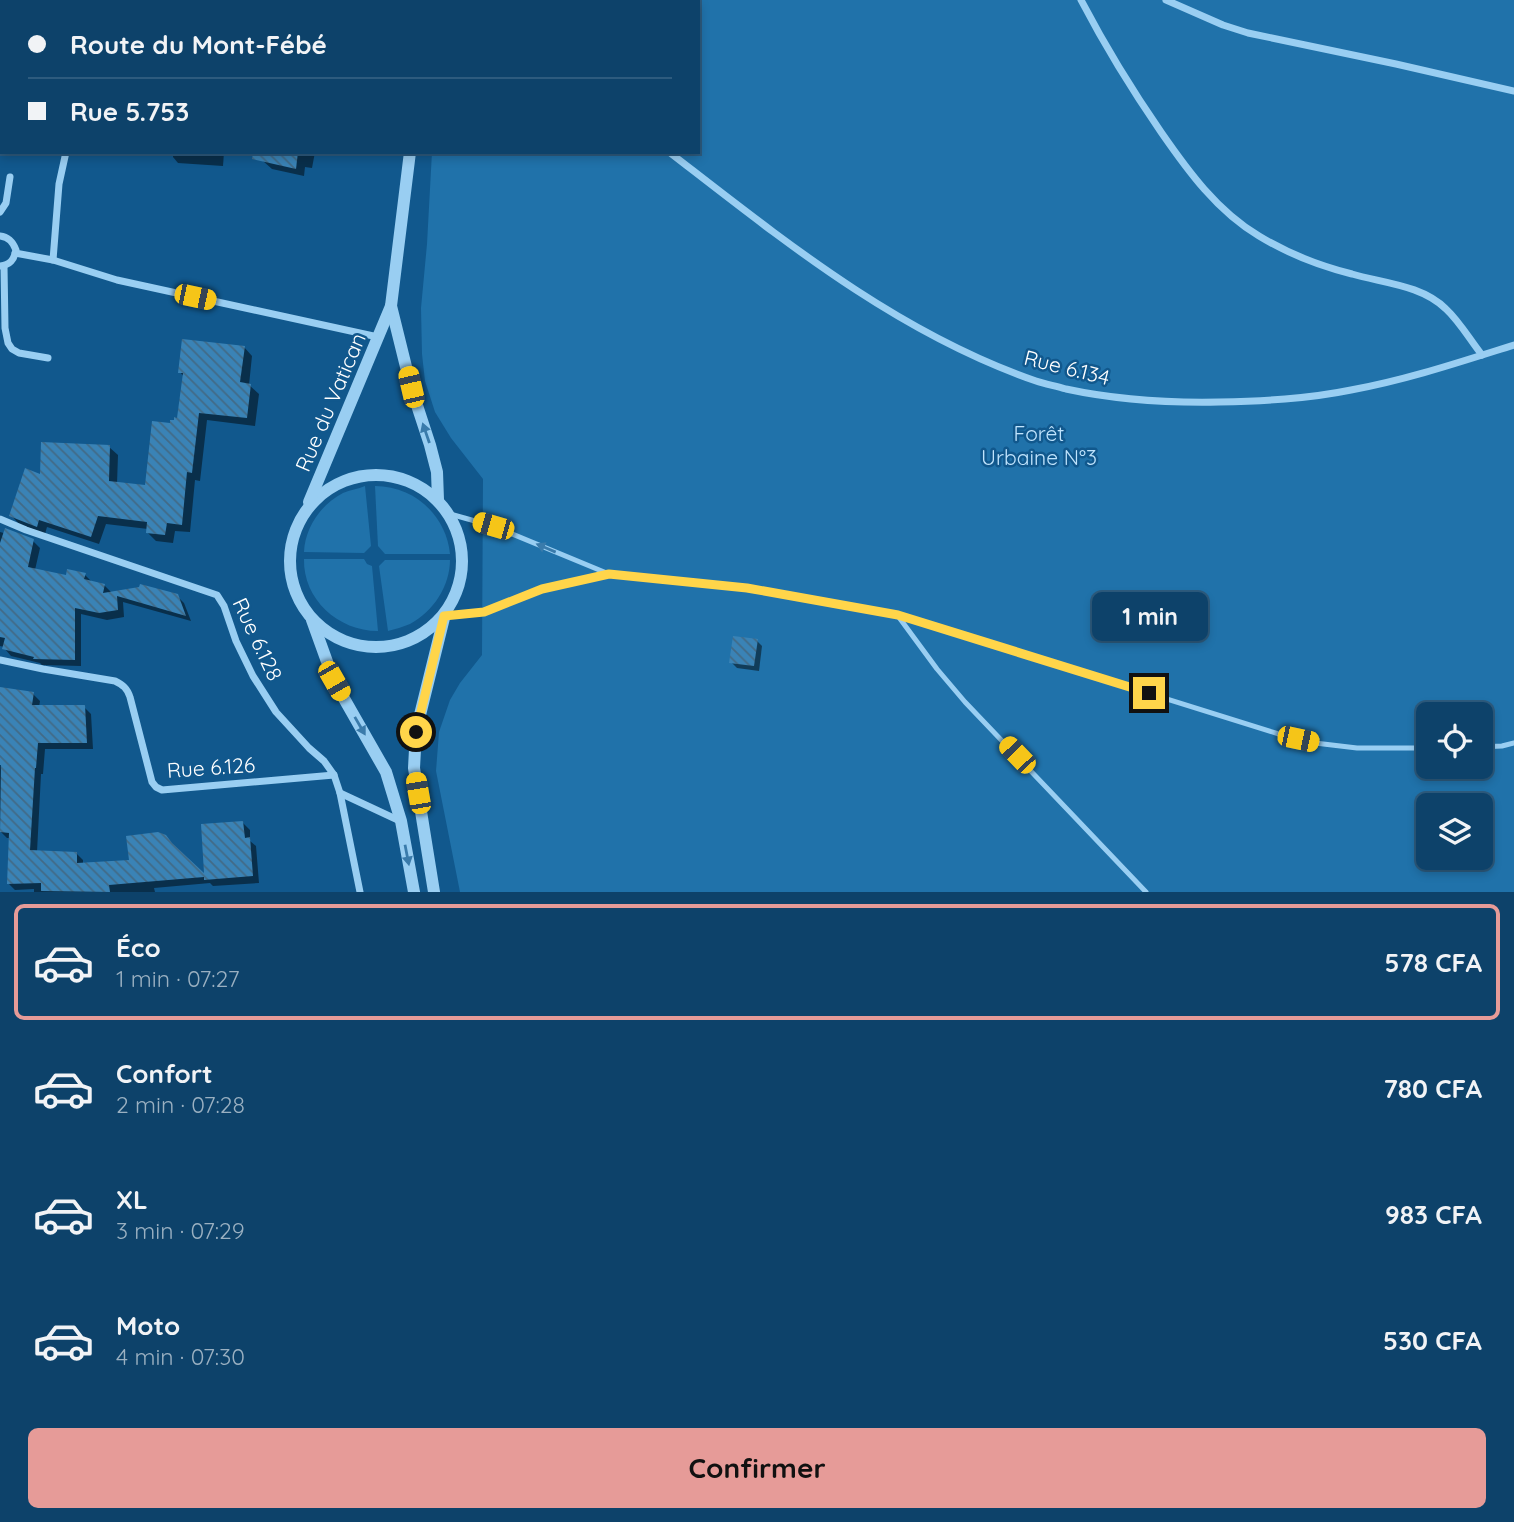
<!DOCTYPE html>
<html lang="fr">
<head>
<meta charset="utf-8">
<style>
	:root { --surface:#0d426a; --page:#164970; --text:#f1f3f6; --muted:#9ab0c1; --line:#2d5b7e; --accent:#e69b98 }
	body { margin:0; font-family:Quicksand,sans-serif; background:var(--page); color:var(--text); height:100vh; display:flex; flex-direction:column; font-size:26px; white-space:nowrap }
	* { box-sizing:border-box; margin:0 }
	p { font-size:23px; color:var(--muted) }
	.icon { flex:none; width:38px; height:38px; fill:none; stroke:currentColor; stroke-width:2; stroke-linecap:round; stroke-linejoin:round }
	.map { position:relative; height:892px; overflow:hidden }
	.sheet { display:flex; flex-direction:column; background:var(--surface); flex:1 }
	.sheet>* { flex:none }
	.top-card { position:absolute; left:0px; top:0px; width:700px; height:154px; box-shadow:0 4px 10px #0003,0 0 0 2px var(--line); display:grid; align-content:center; height:154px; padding:0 28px; background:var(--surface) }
	.controls { position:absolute; left:1416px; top:702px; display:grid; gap:14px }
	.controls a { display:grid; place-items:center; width:77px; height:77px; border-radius:10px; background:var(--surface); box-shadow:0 4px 10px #0003,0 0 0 2px var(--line); font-size:35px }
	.end { position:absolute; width:32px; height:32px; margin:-16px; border:9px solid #ffd54a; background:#111; box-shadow:0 0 0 4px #111 }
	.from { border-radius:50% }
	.bubble { position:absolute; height:49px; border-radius:10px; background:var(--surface); box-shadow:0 4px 10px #0003,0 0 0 2px var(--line); font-size:23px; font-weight:800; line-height:49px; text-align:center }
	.car { position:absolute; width:21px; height:42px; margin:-21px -10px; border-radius:9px; box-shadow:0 0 5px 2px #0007; background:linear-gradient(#f5c518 24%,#345 0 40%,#f5c518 0 76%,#345 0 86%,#f5c518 0) }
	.top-card b { display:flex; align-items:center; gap:24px; height:66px; font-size:26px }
	.top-card b+b { border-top:2px solid var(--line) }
	.top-card i { width:18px; height:18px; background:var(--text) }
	ul { padding:12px 0 0; list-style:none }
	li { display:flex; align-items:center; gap:21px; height:116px; margin:0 14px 10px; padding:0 14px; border:4px solid transparent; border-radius:10px }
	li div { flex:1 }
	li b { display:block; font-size:26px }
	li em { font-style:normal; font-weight:800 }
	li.on { border-color:var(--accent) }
	li>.icon { width:63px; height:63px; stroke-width:1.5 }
	.cta { display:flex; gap:14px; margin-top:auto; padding:14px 28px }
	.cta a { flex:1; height:80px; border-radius:10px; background:var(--accent); color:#111; font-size:28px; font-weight:800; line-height:80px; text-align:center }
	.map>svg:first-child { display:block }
</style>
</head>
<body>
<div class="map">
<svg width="1514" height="892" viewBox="0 0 1514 892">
	<defs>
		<pattern id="building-back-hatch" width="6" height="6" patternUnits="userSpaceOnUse" patternTransform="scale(1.75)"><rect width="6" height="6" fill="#3a83b6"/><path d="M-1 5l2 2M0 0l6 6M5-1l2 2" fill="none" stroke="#426a86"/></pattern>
	</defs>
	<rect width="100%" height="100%" fill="#11588d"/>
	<g fill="#2072aa" fill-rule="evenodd">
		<path d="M455,0H1514V892H460L436,771L439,732L450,700L460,683L482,655L483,479L451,438L435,412L425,381L422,354L421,308L427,244L432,152H698V2H455ZM1428,714H1480V766H1428ZM1428,805H1480V858H1428Z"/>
		<path d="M365,486L371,546L364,553L304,552C305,528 321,504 343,493C350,490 358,489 365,486Z"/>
		<path d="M375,486C414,486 446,515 450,554H385L378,546Z"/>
		<path d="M304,559H364L367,564L372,566L378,631C338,631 303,599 304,559Z"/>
		<path d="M385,560H450C450,586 433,612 410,624C403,627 395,629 388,631L379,566Z"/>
	</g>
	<g fill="#0007">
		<rect x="214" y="0" width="37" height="2"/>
		<polygon points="173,152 224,152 223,166 178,163 173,157"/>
		<polygon points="265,152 315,152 312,168 305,167 304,176 272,169 263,161"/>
		<polygon points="244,347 252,356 249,385 259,394 255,426 207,420 200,481 195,480 190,532 175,531 173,543 156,541 147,532 148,529 106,524 99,544 47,527 45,534 19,524 11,515 42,476 109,447 118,455 117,484 146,487 171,425 179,420 184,377 180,372"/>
		<polygon points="0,532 33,541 40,548 35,570 67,577 85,575 93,583 104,585 112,593 177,596 184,603 191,621 123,602 124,617 107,620 81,614 81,666 42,665 40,663 11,656 4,648 4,647 0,646"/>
		<polygon points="757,641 762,646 759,671 737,668 731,662"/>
		<polygon points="0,689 33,694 40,701 39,707 84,707 91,714 93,749 45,749 43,774 41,774 37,852 76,853 83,860 83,865 131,862 165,836 178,851 206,878 243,823 250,830 250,841 256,846 259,883 213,886 210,883 154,888 155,892 34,892 34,889 15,890 8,883 10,838 7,838 0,831 0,770 2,749 0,749"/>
	</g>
	<g fill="url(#building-back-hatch)">
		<polygon points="253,152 298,152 296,169 252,159"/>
		<polygon points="182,339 245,346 240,382 251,384 247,418 199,413 192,473 187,472 182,525 167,523 165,535 146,533 147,522 98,516 91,537 39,520 37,527 9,516 25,468 40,474 41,442 110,445 109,481 145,485 152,421 170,423 170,420 174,420 174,417 177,418 183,373 178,373"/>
		<polygon points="5,528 34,539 28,567 66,575 67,569 86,573 84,579 105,584 103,593 139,587 140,584 178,594 186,616 117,596 118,610 99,613 75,608 75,660 33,659 34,657 2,649 5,638 0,637 0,543"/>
		<polygon points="733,636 758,639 754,666 729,663"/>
		<polygon points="0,687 34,692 32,705 85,705 87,743 38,743 36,768 35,768 30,850 77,852 77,863 129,860 126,836 158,832 166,835 172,843 204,873 201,824 243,821 245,838 250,837 253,876 204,880 204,877 109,885 110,892 41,891 41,883 7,884 9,833 0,832 1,765 0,765"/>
	</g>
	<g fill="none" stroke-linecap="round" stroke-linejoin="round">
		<g stroke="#99cef2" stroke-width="5">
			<polyline points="450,514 493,526 609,574"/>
			<polyline points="444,616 484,612 542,589 609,574 747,588 898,615 1282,735 1315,743 1357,748 1428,748"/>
			<polyline points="898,616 937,669 965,702 1146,892"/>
			<polyline points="1480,747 1502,746 1514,743"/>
		</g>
		<g stroke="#99cef2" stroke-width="7">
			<path d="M1081,0C1105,46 1132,90 1161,132C1188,171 1217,211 1259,236C1287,253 1320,266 1352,274C1383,283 1422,285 1446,309C1460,322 1470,340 1482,355"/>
			<polyline points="1166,0 1223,25 1248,33 1396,64 1514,91"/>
			<path d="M669,152C783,240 897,333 1036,381C1045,384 1056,386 1066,389C1117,400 1167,403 1219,402C1263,401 1307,399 1351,390C1406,380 1460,362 1514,345"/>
			<polyline points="0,212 6,203 10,177"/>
			<path d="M0,236C9,237 13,242 16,250C14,260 10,265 0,266"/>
			<polyline points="15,253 53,260 117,280 378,337"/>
			<polyline points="53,260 59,184 66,152"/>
			<polyline points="4,266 5,328 8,343 12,349 19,353 48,358"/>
			<polyline points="0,519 26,530 217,595 224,606 236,641 253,676 276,712 309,748 324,761 334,775 340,793 400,821"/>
			<path d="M0,660L43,669L115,681C123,685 127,688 130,697L152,782L156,787L162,790L334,775"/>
			<polyline points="340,793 360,892"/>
		</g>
		<g stroke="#99cef2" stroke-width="12">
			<polyline points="428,2 428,0"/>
			<polyline points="410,152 391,306 411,387 430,445 437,472 438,500"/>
			<circle cx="376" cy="561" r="86"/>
			<polyline points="309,502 391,306"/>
			<polyline points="312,620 334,681 386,772 401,821 414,892"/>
			<polyline points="434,892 414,768 416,731 444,618"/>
		</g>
	</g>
	<defs><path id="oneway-solid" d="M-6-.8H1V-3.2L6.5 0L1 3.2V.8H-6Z" transform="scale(1.75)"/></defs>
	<g fill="#3a7bab">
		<use href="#oneway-solid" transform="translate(426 433) rotate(-109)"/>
		<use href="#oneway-solid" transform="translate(546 548) rotate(-157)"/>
		<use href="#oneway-solid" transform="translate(360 726) rotate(60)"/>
		<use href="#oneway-solid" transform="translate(407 855) rotate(79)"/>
	</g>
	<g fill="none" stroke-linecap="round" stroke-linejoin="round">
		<polyline stroke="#ffd54a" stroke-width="9" points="416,732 444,616 484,612 542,589 609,574 747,588 898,615 1149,693"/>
	</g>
	<g text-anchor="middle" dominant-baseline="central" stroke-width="5" stroke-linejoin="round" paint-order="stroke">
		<g font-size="21" fill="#fff" stroke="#11588d">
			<text transform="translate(1067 367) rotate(14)">Rue 6.134</text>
			<text transform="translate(330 402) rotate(-67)">Rue du Vatican</text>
			<text transform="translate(258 639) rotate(65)">Rue 6.128</text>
			<text transform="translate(211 767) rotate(-4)">Rue 6.126</text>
		</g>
		<g font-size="21" fill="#c0e4fd" stroke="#11588d">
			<text x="1039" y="433">Forêt<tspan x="1039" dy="24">Urbaine N°3</tspan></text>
		</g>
	</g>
</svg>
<div class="controls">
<a><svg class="icon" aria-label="locate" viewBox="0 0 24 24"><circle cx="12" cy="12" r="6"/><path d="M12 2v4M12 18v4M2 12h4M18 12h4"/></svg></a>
<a><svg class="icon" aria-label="layers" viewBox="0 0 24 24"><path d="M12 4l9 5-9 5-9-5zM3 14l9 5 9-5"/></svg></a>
</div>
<i class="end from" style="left:416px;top:732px"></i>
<i class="end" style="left:1149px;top:693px"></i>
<div class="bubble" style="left:1092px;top:592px;width:116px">1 min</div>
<i class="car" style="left:195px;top:297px;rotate:102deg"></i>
<i class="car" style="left:411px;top:387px;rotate:347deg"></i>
<i class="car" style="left:493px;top:526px;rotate:286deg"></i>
<i class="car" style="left:334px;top:681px;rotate:150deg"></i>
<i class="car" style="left:1298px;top:739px;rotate:102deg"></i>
<i class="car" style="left:1017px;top:755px;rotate:316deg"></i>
<i class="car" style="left:418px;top:793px;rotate:350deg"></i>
<div class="top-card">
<b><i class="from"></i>Route du Mont-Fébé</b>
<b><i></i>Rue 5.753</b>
</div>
</div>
<section class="sheet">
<ul>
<li class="on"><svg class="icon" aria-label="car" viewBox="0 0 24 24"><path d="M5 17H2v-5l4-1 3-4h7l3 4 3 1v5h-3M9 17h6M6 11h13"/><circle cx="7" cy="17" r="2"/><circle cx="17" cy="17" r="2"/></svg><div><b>Éco</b><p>1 min · 07:27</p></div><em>578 CFA</em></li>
<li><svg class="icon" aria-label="car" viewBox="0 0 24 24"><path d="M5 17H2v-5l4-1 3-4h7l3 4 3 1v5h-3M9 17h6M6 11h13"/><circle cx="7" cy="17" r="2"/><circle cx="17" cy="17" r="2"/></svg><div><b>Confort</b><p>2 min · 07:28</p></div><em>780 CFA</em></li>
<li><svg class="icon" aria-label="car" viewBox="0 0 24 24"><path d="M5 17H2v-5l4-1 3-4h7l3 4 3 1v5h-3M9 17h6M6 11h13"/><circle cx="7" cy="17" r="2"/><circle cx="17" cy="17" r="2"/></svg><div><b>XL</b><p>3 min · 07:29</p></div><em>983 CFA</em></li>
<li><svg class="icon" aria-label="car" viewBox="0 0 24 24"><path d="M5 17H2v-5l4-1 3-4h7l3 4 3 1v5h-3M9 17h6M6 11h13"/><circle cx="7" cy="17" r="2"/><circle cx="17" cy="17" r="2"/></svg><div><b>Moto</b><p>4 min · 07:30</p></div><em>530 CFA</em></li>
</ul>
<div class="cta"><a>Confirmer</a></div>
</section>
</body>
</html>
